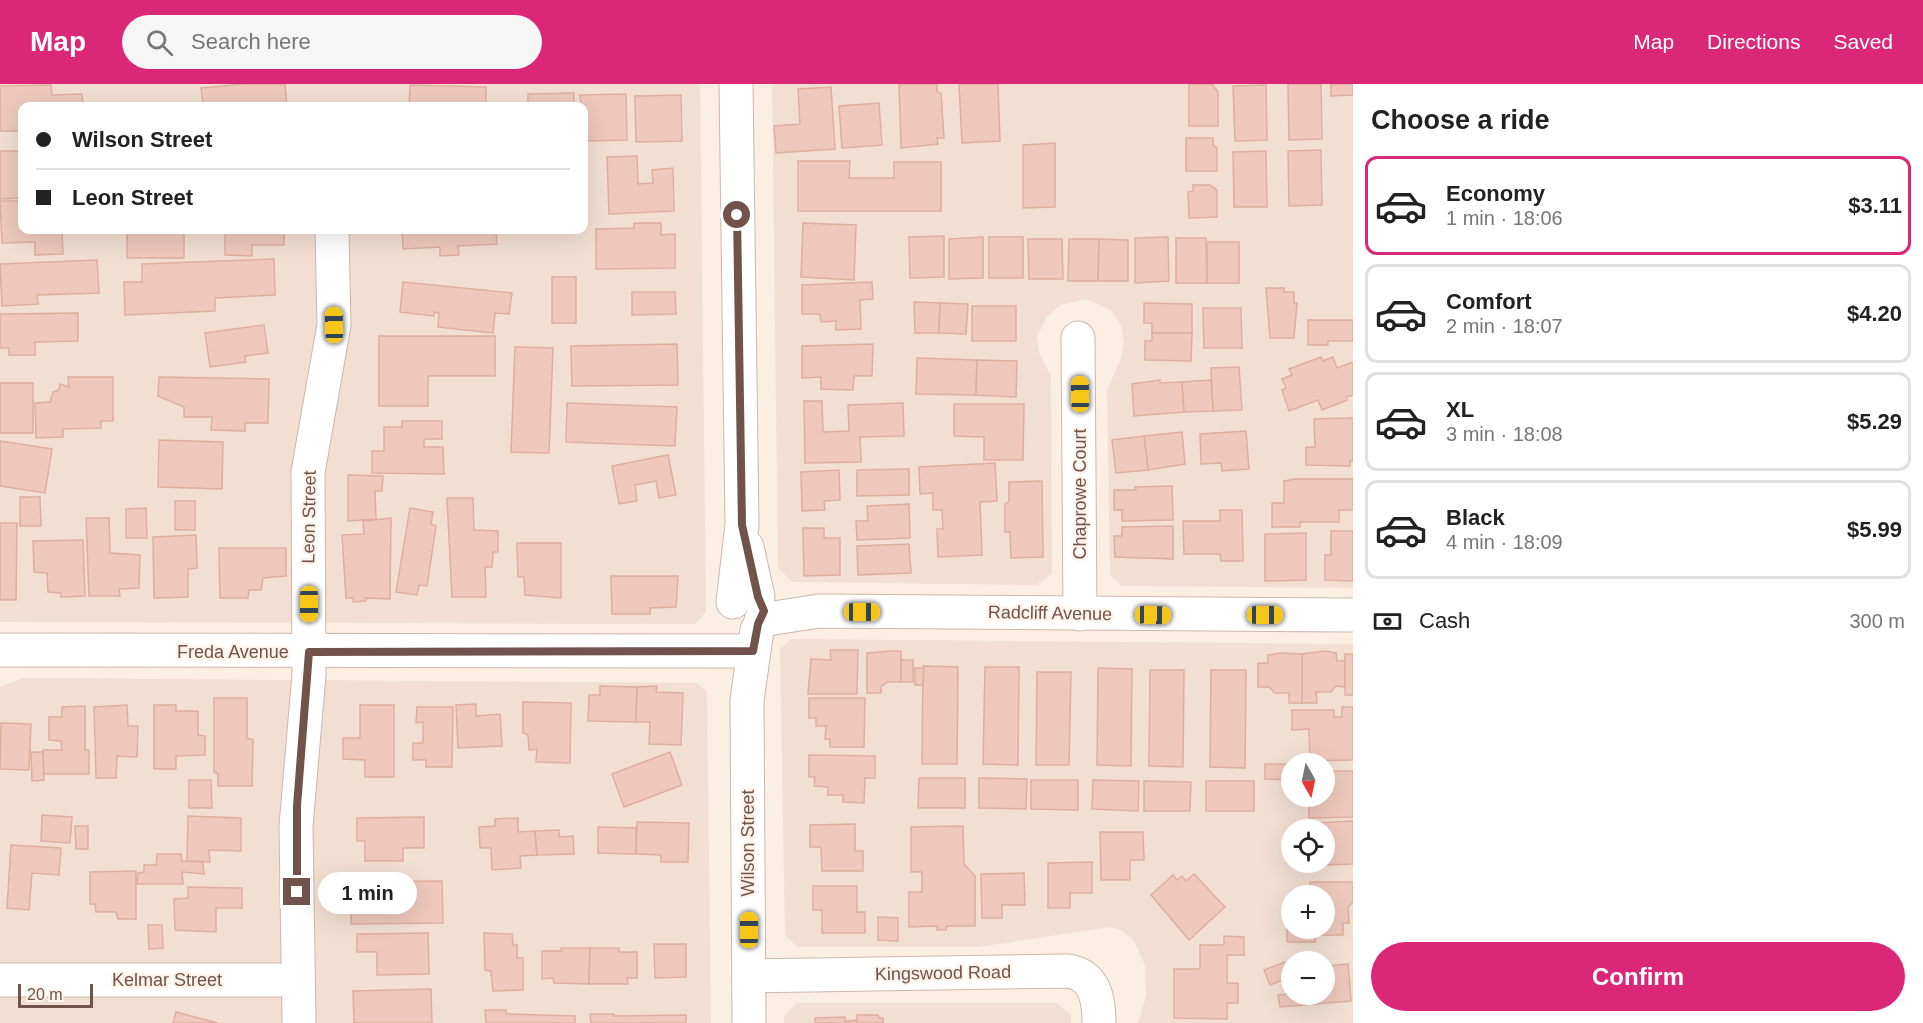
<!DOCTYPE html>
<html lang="en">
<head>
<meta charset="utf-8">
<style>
	:root { --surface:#fff; --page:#f6f6f6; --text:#222; --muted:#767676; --line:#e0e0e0; --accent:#db2777 }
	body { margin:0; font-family:Arial,sans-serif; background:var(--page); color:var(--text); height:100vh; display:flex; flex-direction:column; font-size:22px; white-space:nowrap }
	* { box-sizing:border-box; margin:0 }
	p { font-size:20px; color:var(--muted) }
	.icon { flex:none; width:33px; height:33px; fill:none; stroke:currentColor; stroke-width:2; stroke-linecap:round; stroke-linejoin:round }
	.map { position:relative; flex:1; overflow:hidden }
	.side { display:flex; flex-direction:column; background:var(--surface); width:570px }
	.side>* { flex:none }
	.guide { position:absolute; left:18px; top:18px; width:570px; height:132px; border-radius:12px; box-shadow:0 6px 24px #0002; display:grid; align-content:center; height:132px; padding:0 18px; background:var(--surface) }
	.needle { width:39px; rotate:171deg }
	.controls { position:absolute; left:1281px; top:669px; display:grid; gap:12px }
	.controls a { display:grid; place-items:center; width:54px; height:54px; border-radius:50%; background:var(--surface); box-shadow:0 6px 24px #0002; font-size:30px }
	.scale { position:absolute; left:18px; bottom:15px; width:75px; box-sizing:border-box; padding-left:6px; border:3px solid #71534b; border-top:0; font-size:16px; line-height:21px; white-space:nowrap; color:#71534b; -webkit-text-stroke:4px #fef3e9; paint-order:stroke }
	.end { position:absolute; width:27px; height:27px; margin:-14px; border:8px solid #71534b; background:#fff; box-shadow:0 0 0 3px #fff }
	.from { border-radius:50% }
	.bubble { position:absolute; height:42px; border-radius:21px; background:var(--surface); box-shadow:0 6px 24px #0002; font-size:20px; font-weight:700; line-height:42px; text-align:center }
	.car { position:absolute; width:18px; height:36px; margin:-18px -9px; border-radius:8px; box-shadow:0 0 4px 2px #0007; background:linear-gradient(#f5c518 24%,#345 0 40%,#f5c518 0 76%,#345 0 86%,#f5c518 0) }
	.guide b { display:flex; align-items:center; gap:21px; height:57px; font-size:22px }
	.guide b+b { border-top:2px solid var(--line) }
	.guide i { width:15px; height:15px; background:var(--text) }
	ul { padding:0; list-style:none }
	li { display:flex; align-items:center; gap:18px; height:99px; margin:0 12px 9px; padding:0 6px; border:3px solid var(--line); border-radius:12px }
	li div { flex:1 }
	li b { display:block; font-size:22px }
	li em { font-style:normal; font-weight:700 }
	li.on { border-color:var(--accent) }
	li>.icon { width:54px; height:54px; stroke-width:1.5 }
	h2 { padding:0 18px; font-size:27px; line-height:72px }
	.pay { display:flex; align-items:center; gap:15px; height:66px; padding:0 18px; font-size:22px }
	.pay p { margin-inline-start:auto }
	.action { display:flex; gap:12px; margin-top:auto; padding:12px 18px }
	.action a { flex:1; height:69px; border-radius:36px; background:var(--accent); color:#fff; font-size:24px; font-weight:700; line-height:69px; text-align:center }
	header { display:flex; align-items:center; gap:36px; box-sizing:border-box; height:84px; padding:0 30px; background:var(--accent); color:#fff }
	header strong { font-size:28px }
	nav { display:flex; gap:33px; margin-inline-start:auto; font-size:21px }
	.search { width:420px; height:54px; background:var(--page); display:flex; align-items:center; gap:15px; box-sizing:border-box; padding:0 21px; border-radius:33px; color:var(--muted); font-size:22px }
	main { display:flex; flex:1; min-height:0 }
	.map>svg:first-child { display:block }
</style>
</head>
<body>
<header>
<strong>Map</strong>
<div class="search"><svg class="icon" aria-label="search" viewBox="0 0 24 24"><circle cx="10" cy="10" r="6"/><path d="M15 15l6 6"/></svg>Search here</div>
<nav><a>Map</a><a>Directions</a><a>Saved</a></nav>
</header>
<main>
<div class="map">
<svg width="1353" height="939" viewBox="0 0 1353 939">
	<rect width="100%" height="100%" fill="#fbeee3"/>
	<g fill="#f2dfd2" fill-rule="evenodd">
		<path d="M0,0H700L706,528L695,540L0,538ZM22,22H584V146H22Z"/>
		<polygon points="772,0 1353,0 1353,504 1122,502 1110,491 1107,307 1122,271 1124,258 1121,242 1111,226 1086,215 1061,221 1053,227 1046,234 1037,253 1039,269 1051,292 1052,489 1037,501 792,498 778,484"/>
		<path d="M792,555L1353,560V939H1138L1146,912L1145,881L1134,857L1123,847L1111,843L978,863H797L785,851L780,565ZM1292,680H1324V712H1292ZM1292,746H1324V778H1292ZM1292,812H1324V844H1292ZM1292,878H1324V910H1292Z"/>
		<polygon points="22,594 697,599 707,608 711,939 0,939 0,603"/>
		<polygon points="796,919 1057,919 1071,931 1071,939 784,939 784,932"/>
	</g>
	<g fill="#eec9bc" stroke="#e0ae9e" stroke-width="1.5">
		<polygon points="243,0 285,0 287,22 203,22 201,4"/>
		<polygon points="899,0 937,0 937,8 941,9 944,54 937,54 938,60 901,64"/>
		<polygon points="959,0 998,0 1000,57 962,59"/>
		<polygon points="1189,0 1212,0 1218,8 1218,42 1189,42"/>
		<polygon points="1288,0 1321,0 1322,55 1289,56"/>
		<polygon points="1331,0 1353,0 1353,11 1331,12"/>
		<polygon points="51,1 52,11 82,10 83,22 22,22 22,47 0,47 0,2"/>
		<polygon points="410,1 486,3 486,22 409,22"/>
		<polygon points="1266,1 1267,56 1235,57 1233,2"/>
		<polygon points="831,3 835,65 776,69 774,42 800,40 798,5"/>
		<polygon points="574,9 574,22 528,22 528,10"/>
		<polygon points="626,10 627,56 584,57 584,22 581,22 580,11"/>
		<polygon points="681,11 682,57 636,58 635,12"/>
		<polygon points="879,19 882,61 842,64 839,22"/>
		<polygon points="1186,54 1213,54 1213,61 1217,64 1217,87 1186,87"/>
		<polygon points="1055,59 1055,123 1023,124 1023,61"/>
		<polygon points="1321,66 1322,121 1289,122 1288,67"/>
		<polygon points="0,67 22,67 22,114 0,115"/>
		<polygon points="1266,67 1267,123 1234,123 1233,68"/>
		<polygon points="637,72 638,100 653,99 652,86 673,84 674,127 609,130 607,73"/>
		<polygon points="798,77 850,77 849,94 894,94 894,78 941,78 941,127 798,127"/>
		<polygon points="1193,101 1210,101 1217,106 1217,133 1189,134 1188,108 1193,107"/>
		<polygon points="0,117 22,117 22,146 62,146 63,170 35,171 35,158 2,159"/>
		<polygon points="634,139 661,139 661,151 675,150 675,184 596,185 596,145 634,144"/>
		<polygon points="803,139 856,141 854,196 801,193"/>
		<rect x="127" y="146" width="57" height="28"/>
		<polygon points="225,146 284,146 284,161 252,161 252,172 225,171"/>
		<polygon points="402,146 496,146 497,160 458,162 459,171 440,172 440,163 403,165"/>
		<polygon points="944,152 944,193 910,194 909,153"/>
		<polygon points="983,153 983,194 949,195 949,155"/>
		<rect x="989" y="153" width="34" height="41"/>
		<polygon points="1168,153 1169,197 1135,199 1135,154"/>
		<polygon points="1176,154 1206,154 1207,199 1176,199"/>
		<polygon points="1028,155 1062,155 1063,195 1029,195"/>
		<polygon points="1069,155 1099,155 1098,197 1068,197"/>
		<polygon points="1099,155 1128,156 1128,197 1098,197"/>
		<rect x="1207" y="158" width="32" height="41"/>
		<polygon points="274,175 275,211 215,214 215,227 125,231 124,198 142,198 142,180"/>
		<polygon points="97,176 99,209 37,211 38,220 2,222 0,180"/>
		<rect x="552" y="193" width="24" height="46"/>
		<polygon points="403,198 512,209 509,230 495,229 493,249 438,243 439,229 434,228 434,232 400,228"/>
		<polygon points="872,198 873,215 860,216 861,245 836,246 836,237 821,238 820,230 802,230 802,201"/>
		<polygon points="1266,204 1284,204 1284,208 1294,208 1294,219 1297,219 1294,254 1270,254"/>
		<polygon points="632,208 675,208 676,230 632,231"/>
		<polygon points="914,218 940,219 939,249 915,249"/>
		<polygon points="940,219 968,220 966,250 939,249"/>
		<polygon points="1144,219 1192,220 1192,249 1152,249 1152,239 1144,239"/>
		<rect x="972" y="222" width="44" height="35"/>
		<polygon points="1203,224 1241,224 1242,264 1204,264"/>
		<polygon points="78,229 78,257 35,258 35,271 9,271 9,264 0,264 0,230"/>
		<polygon points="1308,236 1353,236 1353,257 1328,257 1328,261 1308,261"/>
		<polygon points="264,241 268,269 245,272 246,278 210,283 205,249"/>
		<polygon points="1152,249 1192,249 1191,277 1145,276 1145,257 1152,257"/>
		<polygon points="379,252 495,252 495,292 428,292 428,322 379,322"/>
		<polygon points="677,260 678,301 572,302 571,262"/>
		<polygon points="873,260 872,292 854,292 853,306 821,305 821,293 802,294 802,262"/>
		<polygon points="515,263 553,264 549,369 511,368"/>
		<polygon points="1321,273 1323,277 1333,273 1337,284 1353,278 1353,311 1346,313 1347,316 1322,326 1318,316 1289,327 1282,306 1286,304 1282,295 1292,291 1289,285"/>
		<polygon points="917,274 977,276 976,311 916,310"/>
		<polygon points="977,276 1017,277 1016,313 976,311"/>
		<polygon points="1239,283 1242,326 1213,327 1211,284"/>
		<polygon points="68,293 113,293 113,337 101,337 101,344 63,345 63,353 36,354 35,319 50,318 53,308 59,306 60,300 69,303"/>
		<polygon points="159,293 269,295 268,339 245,339 245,347 211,346 212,333 184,333 184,323 158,312"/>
		<polygon points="1160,296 1160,299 1182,298 1184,328 1134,332 1132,300"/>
		<polygon points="1211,296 1213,327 1184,328 1182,298"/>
		<rect x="0" y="299" width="33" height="50"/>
		<polygon points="804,317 822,317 823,348 849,347 848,321 903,319 904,352 860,353 861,378 805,379"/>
		<polygon points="567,319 677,323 675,362 566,358"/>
		<polygon points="954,320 1024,320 1023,376 984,376 984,353 954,352"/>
		<polygon points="1353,334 1353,377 1350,377 1350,382 1306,381 1306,363 1315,363 1314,335"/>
		<polygon points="402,337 442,337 442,355 424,355 424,363 443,363 444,390 372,389 372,367 384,367 384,343 402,343"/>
		<polygon points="1246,347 1249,385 1222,387 1221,379 1201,380 1200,350"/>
		<polygon points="1182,348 1185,380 1148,386 1144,352"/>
		<polygon points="1144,352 1148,386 1116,389 1112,356"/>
		<polygon points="159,356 223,358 222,405 158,403"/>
		<polygon points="0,357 52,365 45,409 0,402"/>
		<polygon points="668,371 676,411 659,414 656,397 635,401 637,417 619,420 612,382"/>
		<polygon points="995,379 997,417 980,418 982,471 938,473 937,445 943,445 942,426 933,426 933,409 920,410 919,383"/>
		<polygon points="909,385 909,411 857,412 857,386"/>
		<polygon points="839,386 840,416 824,417 825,426 802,427 801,388"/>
		<polygon points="348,391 383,392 382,407 375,407 376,435 348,437"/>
		<polygon points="1295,395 1353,395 1353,426 1339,426 1339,438 1300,438 1300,443 1272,443 1272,419 1284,419 1284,397"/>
		<polygon points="1042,397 1043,473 1011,474 1010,448 1005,448 1005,420 1009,417 1009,398"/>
		<polygon points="1172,402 1173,436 1122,437 1122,426 1114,426 1114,406 1136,406 1135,403"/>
		<polygon points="20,413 40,413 41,442 20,442"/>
		<polygon points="447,414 473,414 474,446 498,447 498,468 493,468 492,483 485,483 486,513 452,513"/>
		<rect x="175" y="417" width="20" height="29"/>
		<polygon points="909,420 910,454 857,456 856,437 868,437 867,422"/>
		<polygon points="146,424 147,454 126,454 126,425"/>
		<polygon points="410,424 433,428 431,440 436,442 427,502 419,501 417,511 396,508"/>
		<polygon points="1220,426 1242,426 1243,477 1221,477 1220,470 1184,470 1183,437 1220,437"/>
		<polygon points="86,434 109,434 110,469 140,471 139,504 119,505 120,512 89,512"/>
		<polygon points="391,434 390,515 366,514 366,517 353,518 353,514 346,514 342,451 364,450 363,437"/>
		<polygon points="0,439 17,439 16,516 0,516"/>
		<polygon points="1173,442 1173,475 1115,473 1114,452 1122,452 1122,443"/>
		<polygon points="803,444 824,444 824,454 840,454 840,491 804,492"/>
		<polygon points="1331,447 1353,447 1353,497 1325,496 1325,471 1331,471"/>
		<polygon points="1306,449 1306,496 1265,497 1265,450"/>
		<polygon points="196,451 197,484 188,485 188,513 154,514 153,453"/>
		<polygon points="83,456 85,512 61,513 61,509 48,508 47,489 34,488 33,457"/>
		<polygon points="517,459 561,459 561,514 525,511 524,493 518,493"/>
		<polygon points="909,460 911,489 858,491 857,462"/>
		<polygon points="219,464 286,464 286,492 263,494 261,506 249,506 248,514 220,514"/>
		<polygon points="611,492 678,492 676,523 650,524 650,530 612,530"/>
		<polygon points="830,566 858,566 857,610 808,610 811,575 831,576"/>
		<polygon points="892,567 901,567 901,598 887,598 881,603 881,609 867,609 867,569"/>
		<polygon points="1325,567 1336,569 1337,577 1345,577 1345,603 1336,602 1331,608 1316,608 1317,619 1302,619 1302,570"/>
		<polygon points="1281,569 1302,570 1302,619 1289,619 1289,609 1275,609 1269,603 1258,603 1258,579 1268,579 1268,571"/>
		<rect x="1345" y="570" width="8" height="41"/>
		<rect x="901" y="576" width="12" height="22"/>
		<polygon points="923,582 958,583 957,680 922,680"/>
		<polygon points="985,583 1019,583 1018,681 983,680"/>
		<polygon points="915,584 924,584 923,601 915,601"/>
		<polygon points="1098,584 1132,585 1131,682 1097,681"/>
		<polygon points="1150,586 1184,586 1183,683 1149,682"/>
		<polygon points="1211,586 1246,586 1245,684 1210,683"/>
		<polygon points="1037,588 1071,588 1069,681 1036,681"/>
		<polygon points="600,602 637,603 636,638 588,637 589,611 600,611"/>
		<polygon points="657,602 656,608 683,609 681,661 649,660 650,638 636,638 637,603"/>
		<polygon points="214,614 247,614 247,654 253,656 252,702 218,702 218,690 214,688"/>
		<polygon points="809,614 865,614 864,663 830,663 830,655 825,655 826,642 816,642 816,634 809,634"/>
		<polygon points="523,618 571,619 570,679 536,678 537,665 529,666 528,651 523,649"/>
		<polygon points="476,620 476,632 500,630 502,662 458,664 456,621"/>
		<polygon points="127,621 128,642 138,642 137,673 117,672 116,694 96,694 94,623"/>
		<polygon points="154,621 176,621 176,627 198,627 198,651 205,652 205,671 176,672 176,685 154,685"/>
		<polygon points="360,621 394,621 394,693 365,693 365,676 343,675 343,654 360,654"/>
		<polygon points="85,622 85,666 89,666 89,690 43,690 43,666 62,666 61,657 49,656 49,633 62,633 62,623"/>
		<polygon points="417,623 453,623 452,683 426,683 426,676 413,676 413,659 423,659 423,638 416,639"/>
		<polygon points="1342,623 1353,623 1353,676 1310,677 1309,645 1292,646 1292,626 1334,626 1334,633 1342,633"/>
		<polygon points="1,639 31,640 29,686 0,685"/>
		<polygon points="31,668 43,668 44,696 32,697"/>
		<polygon points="670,668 682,701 624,723 612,690"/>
		<polygon points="809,671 875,672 875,694 865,694 864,719 843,718 843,711 828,711 828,703 814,702 815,693 809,693"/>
		<polygon points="1265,680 1292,680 1292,696 1265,695"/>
		<polygon points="1324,687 1353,687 1353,733 1309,734 1309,712 1324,712"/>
		<polygon points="919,694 965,694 965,724 918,724"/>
		<polygon points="979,694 1027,695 1026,725 979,724"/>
		<polygon points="189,696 211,696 212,724 189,724"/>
		<polygon points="1031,696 1078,696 1078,726 1031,725"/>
		<polygon points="1093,696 1139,697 1138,727 1092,725"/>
		<polygon points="1144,697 1191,698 1190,727 1144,727"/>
		<rect x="1206" y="697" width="48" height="30"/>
		<polygon points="42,731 72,733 70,759 41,757"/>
		<polygon points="188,732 241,734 241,767 209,766 210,778 187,777"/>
		<polygon points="424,733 424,764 403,764 403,777 365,777 365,757 357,757 357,734"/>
		<polygon points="518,734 518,748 535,747 537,771 520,772 521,784 492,786 491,764 480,764 479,743 495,742 495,735"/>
		<polygon points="1353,737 1353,780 1326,781 1324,746 1298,746 1298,740"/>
		<polygon points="637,738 689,739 688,778 661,778 661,771 636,770"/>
		<polygon points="855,740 855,767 863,767 863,787 822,787 821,763 810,763 810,741"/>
		<polygon points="75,742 88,742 88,765 76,765"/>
		<polygon points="963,742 964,780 975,792 975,842 947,842 946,846 937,846 937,842 909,843 909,808 922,808 922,788 911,788 911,743"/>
		<polygon points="598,743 636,744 636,770 598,769"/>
		<polygon points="559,746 559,753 573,752 574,770 537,771 535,747"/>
		<polygon points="1100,748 1143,748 1144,776 1130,776 1130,796 1101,796"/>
		<polygon points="11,761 61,764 59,791 32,789 29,826 7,824"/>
		<polygon points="157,770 181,770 182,777 203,778 204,790 182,788 183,800 137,800 138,789 144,788 144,781 156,781"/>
		<polygon points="1092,778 1092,809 1070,809 1070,824 1048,824 1048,779"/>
		<polygon points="136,787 136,835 118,835 116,828 96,828 95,820 90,820 90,788"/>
		<polygon points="1024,789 1025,821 1002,821 1002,834 982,834 981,790"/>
		<polygon points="1194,790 1225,823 1189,856 1151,811 1173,791 1177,796 1182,792 1186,797"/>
		<polygon points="442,797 443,839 351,840 351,798"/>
		<polygon points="1310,798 1353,798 1353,818 1348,823 1349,839 1343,839 1343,851 1316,851 1315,858 1287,858 1287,821 1292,821 1292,844 1324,844 1324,812 1310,812"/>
		<polygon points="813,802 857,802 857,828 865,828 865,849 822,849 822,826 813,826"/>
		<polygon points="188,803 242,804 242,824 216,824 216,848 175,846 174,815 188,814"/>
		<polygon points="878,833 898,834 898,857 878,856"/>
		<polygon points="148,841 162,841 163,864 149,865"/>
		<polygon points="428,849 429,890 377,891 377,868 357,868 357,850"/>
		<polygon points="484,849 512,850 513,861 517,861 517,874 523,874 523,906 493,907 491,887 485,886"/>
		<polygon points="1224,852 1244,853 1244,871 1227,871 1227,899 1238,899 1238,919 1227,919 1227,935 1174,934 1174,885 1200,885 1200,861 1224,861"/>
		<polygon points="654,860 686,860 686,893 655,894"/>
		<polygon points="561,864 590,864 589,900 554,899 553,894 542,895 542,867 562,867"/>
		<polygon points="590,864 619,864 619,868 637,868 637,894 627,894 628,900 589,900"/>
		<polygon points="1325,877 1326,882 1348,880 1351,917 1280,923 1278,911 1288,910 1287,893 1292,893 1292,910 1324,910 1324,878 1318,878"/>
		<polygon points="1285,878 1291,893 1270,901 1264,886"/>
		<polygon points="431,905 432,939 354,939 353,907"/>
		<polygon points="485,926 506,926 506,930 575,932 575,939 486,939"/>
		<polygon points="176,928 218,939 173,939"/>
		<polygon points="590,930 614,930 614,932 686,931 686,939 591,939"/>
		<polygon points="857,931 878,931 879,934 883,934 883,939 857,939"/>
		<polygon points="845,933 845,937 856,936 856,939 815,939 815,934"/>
	</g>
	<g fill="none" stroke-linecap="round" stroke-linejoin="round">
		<g stroke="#cdb7ad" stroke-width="35">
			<g id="minor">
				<polyline points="1078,254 1080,530"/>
				<polyline points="747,463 758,513"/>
				<polyline points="733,518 742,441 736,0"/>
				<polyline points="761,536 819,527 1353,531"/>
				<polyline points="0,566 753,567"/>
				<path d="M749,892L1068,887C1095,891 1099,915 1099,939"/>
				<polyline points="0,896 298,896"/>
				<polyline points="299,939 296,742 309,590 308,388 334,241 332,146"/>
				<polyline points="749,939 747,616 757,546"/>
			</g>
		</g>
		<use href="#minor" stroke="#fff" stroke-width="33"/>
	</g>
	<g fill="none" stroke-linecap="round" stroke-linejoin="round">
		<polyline stroke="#71534b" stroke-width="8" points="297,808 297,722 309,568 753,567 758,540 764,527 758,513 742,441 737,131"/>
	</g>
	<g text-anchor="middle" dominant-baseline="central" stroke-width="4.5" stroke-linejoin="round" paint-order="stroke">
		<g font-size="18" fill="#71534b" stroke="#fef3e9">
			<text transform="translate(1080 410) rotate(-90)">Chaprowe Court</text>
			<text transform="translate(309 433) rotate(-89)">Leon Street</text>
			<text transform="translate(1050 529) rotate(1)">Radcliff Avenue</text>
			<text x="233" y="568">Freda Avenue</text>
			<text transform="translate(748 759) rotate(-90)">Wilson Street</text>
			<text transform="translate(943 889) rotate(-1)">Kingswood Road</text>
			<text x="167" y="896">Kelmar Street</text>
		</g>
	</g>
</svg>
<div class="controls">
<a><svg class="needle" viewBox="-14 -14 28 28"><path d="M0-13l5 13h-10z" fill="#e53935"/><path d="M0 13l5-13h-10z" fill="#767676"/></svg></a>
<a><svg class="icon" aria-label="locate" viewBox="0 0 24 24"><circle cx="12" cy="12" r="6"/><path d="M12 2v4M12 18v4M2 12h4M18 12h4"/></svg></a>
<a>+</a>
<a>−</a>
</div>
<div class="scale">20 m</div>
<i class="end from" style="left:737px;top:131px"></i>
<i class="end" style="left:297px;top:808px"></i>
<div class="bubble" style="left:318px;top:788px;width:99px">1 min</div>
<i class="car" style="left:334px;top:241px;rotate:359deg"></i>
<i class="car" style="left:1080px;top:310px;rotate:359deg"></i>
<i class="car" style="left:309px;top:520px;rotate:180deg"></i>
<i class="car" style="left:862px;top:528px;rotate:90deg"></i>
<i class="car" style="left:1153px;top:531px;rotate:91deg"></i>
<i class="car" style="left:1265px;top:531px;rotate:90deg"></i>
<i class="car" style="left:749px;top:846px;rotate:0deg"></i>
<div class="guide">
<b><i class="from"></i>Wilson Street</b>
<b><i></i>Leon Street</b>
</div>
</div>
<section class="side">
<h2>Choose a ride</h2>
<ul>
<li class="on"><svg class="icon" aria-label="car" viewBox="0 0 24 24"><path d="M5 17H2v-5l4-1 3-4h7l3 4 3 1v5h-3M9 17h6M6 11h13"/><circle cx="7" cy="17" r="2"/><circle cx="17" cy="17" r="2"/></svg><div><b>Economy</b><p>1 min · 18:06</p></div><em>$3.11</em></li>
<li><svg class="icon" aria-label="car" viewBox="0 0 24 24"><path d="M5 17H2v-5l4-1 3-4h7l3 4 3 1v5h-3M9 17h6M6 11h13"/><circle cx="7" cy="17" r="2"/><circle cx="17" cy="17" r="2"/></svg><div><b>Comfort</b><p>2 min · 18:07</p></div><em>$4.20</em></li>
<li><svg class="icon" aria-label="car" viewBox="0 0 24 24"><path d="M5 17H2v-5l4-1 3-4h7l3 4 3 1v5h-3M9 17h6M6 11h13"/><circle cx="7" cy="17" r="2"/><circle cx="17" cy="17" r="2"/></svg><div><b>XL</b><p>3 min · 18:08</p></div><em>$5.29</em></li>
<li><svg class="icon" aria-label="car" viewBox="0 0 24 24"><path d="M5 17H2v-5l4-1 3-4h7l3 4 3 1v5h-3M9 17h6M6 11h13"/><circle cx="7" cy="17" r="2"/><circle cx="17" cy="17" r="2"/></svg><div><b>Black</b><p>4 min · 18:09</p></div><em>$5.99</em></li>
</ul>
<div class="pay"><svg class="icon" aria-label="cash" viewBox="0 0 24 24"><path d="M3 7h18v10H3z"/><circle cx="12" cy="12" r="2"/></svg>Cash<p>300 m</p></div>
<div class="action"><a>Confirm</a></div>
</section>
</main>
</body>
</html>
